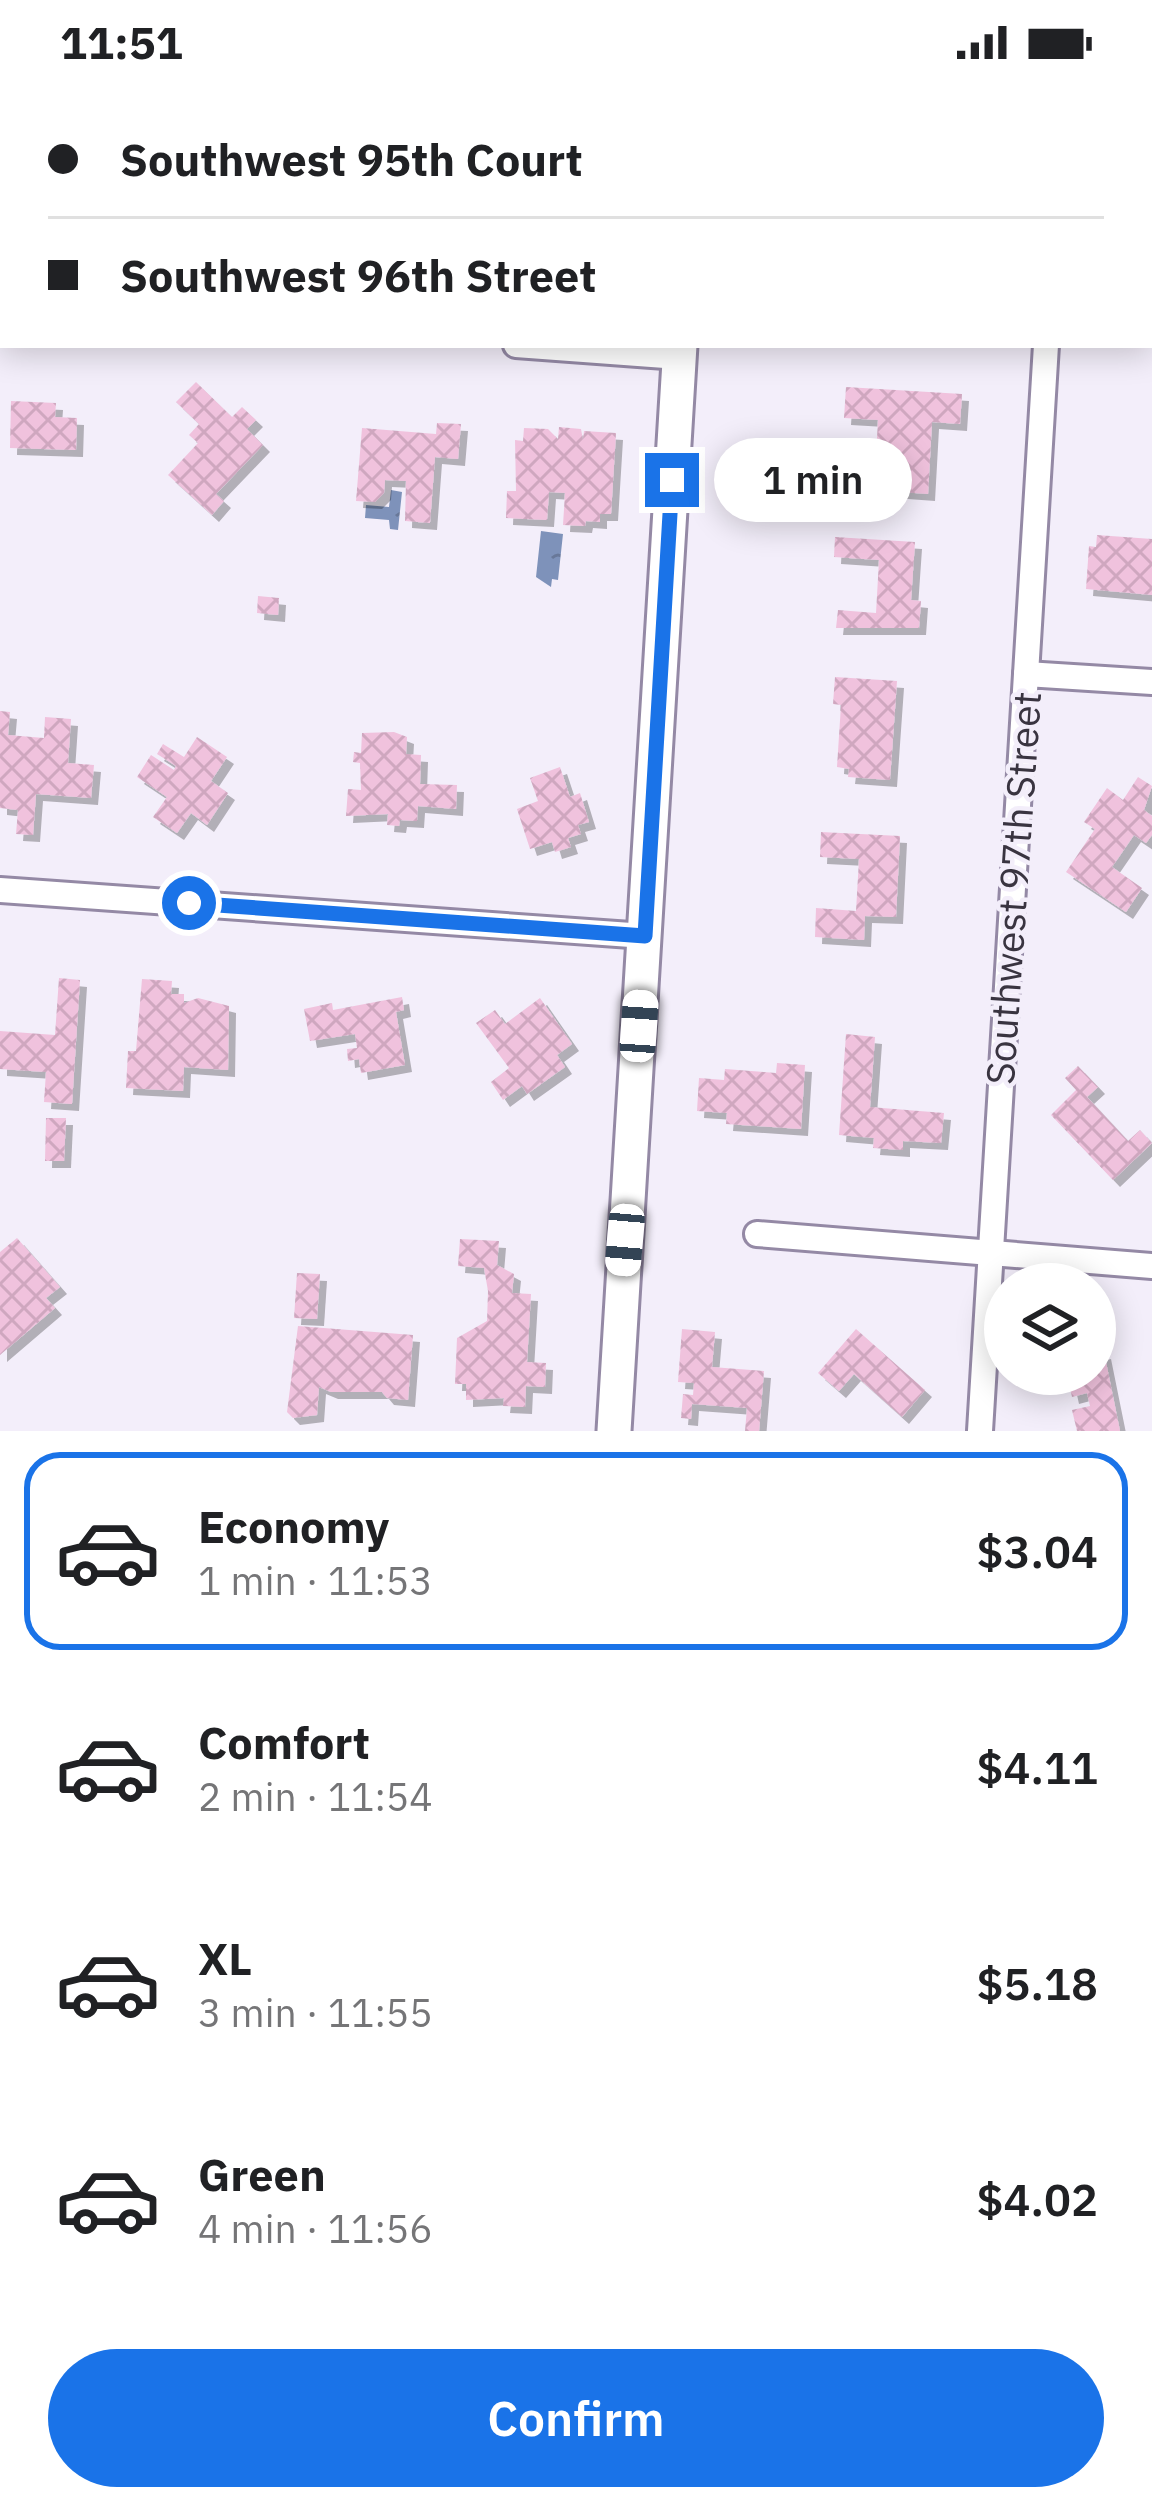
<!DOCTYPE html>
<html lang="en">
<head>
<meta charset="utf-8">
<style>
	:root { --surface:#fff; --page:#f2f2f2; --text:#202124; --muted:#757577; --line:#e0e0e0; --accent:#1a73e8 }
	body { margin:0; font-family:"IBM Plex Sans",sans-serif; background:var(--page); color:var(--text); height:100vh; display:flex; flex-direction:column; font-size:45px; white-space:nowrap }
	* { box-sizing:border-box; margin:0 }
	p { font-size:39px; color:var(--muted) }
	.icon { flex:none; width:66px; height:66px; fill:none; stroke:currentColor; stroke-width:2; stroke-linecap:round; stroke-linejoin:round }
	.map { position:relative; height:1347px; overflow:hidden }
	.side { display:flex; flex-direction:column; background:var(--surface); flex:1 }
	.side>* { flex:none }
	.guide { position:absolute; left:0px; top:0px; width:1152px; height:264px; box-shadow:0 6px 30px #0003; display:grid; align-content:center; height:264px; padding:0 48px; background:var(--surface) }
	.fabs { position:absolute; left:984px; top:1179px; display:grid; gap:24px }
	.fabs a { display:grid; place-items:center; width:132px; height:132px; border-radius:50%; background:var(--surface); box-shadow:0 6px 30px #0003; font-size:60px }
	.end { position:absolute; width:54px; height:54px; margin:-27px; border:15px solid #1a73e8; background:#fff; box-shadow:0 0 0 6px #fff }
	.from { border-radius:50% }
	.bubble { position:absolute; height:84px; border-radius:42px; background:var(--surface); box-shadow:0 6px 30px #0003; font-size:39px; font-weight:600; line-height:84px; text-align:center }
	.car { position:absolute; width:36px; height:72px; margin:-36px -18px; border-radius:15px; box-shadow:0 0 9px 3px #0007; background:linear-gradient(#fff 24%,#345 0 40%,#fff 0 76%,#345 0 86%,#fff 0) }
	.guide b { display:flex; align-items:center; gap:42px; height:114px; font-size:45px }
	.guide b+b { border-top:3px solid var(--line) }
	.guide i { width:30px; height:30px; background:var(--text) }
	ul { padding:21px 0 0; list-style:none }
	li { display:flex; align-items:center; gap:36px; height:198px; margin:0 24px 18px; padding:0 24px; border:6px solid transparent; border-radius:36px }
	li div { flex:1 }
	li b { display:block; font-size:45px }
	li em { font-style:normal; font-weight:600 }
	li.current { border-color:var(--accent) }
	li>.icon { width:108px; height:108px; stroke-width:1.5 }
	.button { display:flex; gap:24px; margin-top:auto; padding:24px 48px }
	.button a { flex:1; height:138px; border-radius:72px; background:var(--accent); color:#fff; font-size:48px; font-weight:600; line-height:138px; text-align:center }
	.status { display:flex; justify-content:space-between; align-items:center; height:84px; padding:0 60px; background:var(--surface); direction:ltr }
	.status svg { height:33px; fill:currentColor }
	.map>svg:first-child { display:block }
</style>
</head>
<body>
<div class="status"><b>11:51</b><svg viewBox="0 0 49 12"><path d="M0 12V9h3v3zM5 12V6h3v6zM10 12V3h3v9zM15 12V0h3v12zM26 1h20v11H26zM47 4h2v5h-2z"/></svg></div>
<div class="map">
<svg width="1152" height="1347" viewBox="0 0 1152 1347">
	<defs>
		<pattern id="water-ripples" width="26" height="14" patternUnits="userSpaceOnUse" patternTransform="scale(3)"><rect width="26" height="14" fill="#7e92ba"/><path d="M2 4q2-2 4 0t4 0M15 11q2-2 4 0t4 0" fill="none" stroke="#687899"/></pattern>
		<pattern id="building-cross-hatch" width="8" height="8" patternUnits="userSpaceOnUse" patternTransform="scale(3)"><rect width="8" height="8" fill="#f0c2dd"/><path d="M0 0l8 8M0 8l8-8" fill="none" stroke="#cfa7bf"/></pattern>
		<filter id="shadow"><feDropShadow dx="7" dy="7" stdDeviation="0" flood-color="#0004"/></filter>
	</defs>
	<rect width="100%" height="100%" fill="#f3eefa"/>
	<g fill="url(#water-ripples)">
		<polygon points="391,406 402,408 398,446 390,445 389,436 365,434 366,421 389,423"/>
		<polygon points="541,447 563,450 558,496 552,495 551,503 536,493"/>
	</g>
	<g fill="url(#building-cross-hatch)" filter="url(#shadow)">
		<polygon points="196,298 232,333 242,323 256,336 247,345 263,361 216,410 224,417 212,431 168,391 198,359 189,351 199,340 176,318"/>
		<polygon points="846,303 962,310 960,340 932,338 928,410 874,406 878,336 844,334"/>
		<polygon points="11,317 56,319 55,333 77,334 76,366 10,364"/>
		<polygon points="437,339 461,340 458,375 435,373 430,439 405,437 406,397 385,396 384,409 375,418 356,417 362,344 436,350"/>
		<polygon points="559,343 581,345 583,356 584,347 616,349 611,430 600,430 600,438 586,437 585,442 563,441 565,409 549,408 547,436 506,434 507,407 516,407 515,356 523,357 524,344 548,345 558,355"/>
		<polygon points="1097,451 1152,455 1152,511 1086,505 1089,462 1096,463"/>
		<polygon points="835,453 915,458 911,516 921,517 919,544 836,544 838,526 876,529 879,476 834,473"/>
		<polygon points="258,512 279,514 278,531 257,529"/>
		<polygon points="835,593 897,597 890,696 848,693 849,685 837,683 841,621 833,620"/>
		<polygon points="0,627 10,628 8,651 44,654 45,633 71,635 68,679 94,681 91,714 36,710 33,751 16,750 18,726 0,724"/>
		<polygon points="394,648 407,653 406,670 421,671 420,700 457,701 456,725 418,722 417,737 400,736 399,742 387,741 388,730 346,732 348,705 361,706 360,679 353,678 354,668 361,669 362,649"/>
		<polygon points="197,653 227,673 211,697 228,709 207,741 191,729 177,749 153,733 167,713 137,693 151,671 174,686 176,682 157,670 163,660 184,673"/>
		<polygon points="560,683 570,713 580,709 589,738 578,741 581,750 568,754 571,763 555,768 552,758 530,765 517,725 538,717 530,694"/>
		<polygon points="1138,693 1152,702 1144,726 1152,732 1152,751 1146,759 1134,751 1112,783 1142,804 1126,828 1066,788 1095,745 1084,738 1107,704 1123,716"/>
		<polygon points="821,748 900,752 896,833 865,832 864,856 815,853 816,824 856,827 859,775 820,773"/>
		<polygon points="59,894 80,896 72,1020 44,1018 46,988 0,985 0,947 55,951"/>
		<polygon points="142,895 172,897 171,910 184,910 184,919 198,914 229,922 228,986 184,983 183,1007 126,1004 128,967 136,967"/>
		<polygon points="402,913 404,926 396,928 405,981 361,989 359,975 348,977 347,965 357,964 355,950 310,957 304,925 332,919 333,926"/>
		<polygon points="540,914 572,960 557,971 565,983 527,1010 522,1002 503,1016 491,998 509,984 476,939 495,926 505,940"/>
		<polygon points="846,950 875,953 870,1023 944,1029 941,1059 903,1057 903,1066 873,1064 874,1054 839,1051"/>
		<polygon points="777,979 805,981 801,1045 726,1040 727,1029 697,1027 699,994 724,996 725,985 776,989"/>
		<polygon points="1078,982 1098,1003 1087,1013 1128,1057 1140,1046 1152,1059 1113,1096 1051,1031 1076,1006 1065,994"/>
		<polygon points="46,1034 66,1034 64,1077 45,1077"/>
		<polygon points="17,1154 60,1203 46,1214 55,1224 0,1271 0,1168"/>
		<polygon points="460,1155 499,1157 497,1181 514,1190 512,1209 531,1210 527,1278 546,1279 545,1303 526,1302 525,1323 503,1322 504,1314 466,1316 466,1300 455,1300 457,1254 487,1237 488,1207 484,1184 458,1182"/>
		<polygon points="297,1189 320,1190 317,1235 294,1234"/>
		<polygon points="298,1242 413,1251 408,1316 387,1314 382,1308 331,1308 319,1303 317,1331 293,1334 287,1328"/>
		<polygon points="682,1245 715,1248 712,1283 764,1287 759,1347 745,1347 747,1324 692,1320 691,1335 681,1334 683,1310 693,1311 694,1299 678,1298"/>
		<polygon points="856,1245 925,1306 902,1333 854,1290 839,1307 818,1289"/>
		<polygon points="1104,1268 1120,1347 1077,1347 1072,1326 1090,1322 1087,1309 1072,1313 1067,1290 1095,1290 1095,1270"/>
	</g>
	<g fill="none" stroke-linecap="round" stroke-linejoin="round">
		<g stroke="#9489a5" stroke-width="30">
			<g id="street">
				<polyline points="0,224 3,224"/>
				<polyline points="516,261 679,273"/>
				<polyline points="1026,590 1152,598"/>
				<polyline points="0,806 645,852"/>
				<polyline points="757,1150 1152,1182"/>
				<polyline points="980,1347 1046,261"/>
			</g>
		</g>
		<g stroke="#9489a5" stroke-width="39">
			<g id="secondary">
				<polyline points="696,3 696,0"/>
				<polyline points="614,1347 680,261"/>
			</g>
		</g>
		<use href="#street" stroke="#fff" stroke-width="24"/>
		<use href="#secondary" stroke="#fff" stroke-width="33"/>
	</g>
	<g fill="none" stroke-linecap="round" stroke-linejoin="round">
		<polyline stroke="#1a73e8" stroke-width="15" points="189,819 645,852 672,396"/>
	</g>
	<g text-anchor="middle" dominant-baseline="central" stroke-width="9" stroke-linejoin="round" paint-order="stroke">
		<g font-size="39" fill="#393440" stroke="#f3eefa">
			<text transform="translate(1013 804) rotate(-86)">Southwest 97th Street</text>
		</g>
	</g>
</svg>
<div class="fabs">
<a><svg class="icon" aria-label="layers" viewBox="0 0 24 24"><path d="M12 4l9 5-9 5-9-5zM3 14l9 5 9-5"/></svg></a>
</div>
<i class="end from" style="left:189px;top:819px"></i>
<i class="end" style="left:672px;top:396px"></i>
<div class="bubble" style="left:714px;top:354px;width:198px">1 min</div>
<i class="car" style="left:639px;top:942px;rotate:4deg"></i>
<i class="car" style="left:625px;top:1156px;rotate:185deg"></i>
<div class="guide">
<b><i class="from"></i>Southwest 95th Court</b>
<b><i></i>Southwest 96th Street</b>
</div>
</div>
<section class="side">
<ul>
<li class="current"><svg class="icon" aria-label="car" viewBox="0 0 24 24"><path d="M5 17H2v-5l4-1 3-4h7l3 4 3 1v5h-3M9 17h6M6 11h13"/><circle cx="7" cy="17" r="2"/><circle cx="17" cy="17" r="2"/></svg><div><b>Economy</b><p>1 min · 11:53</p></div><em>$3.04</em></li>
<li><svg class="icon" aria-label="car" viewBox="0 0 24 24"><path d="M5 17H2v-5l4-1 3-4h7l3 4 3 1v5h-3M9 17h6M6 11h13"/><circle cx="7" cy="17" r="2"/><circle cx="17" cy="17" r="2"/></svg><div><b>Comfort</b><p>2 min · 11:54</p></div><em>$4.11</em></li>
<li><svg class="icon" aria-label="car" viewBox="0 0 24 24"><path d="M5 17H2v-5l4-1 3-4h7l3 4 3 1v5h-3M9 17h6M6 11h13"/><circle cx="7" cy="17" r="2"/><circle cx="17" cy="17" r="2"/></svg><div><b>XL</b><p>3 min · 11:55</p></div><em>$5.18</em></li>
<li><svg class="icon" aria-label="car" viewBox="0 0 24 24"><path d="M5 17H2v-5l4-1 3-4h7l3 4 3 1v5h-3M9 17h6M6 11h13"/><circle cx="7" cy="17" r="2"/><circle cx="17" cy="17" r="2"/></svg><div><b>Green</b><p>4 min · 11:56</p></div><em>$4.02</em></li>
</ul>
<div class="button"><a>Confirm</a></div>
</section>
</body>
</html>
